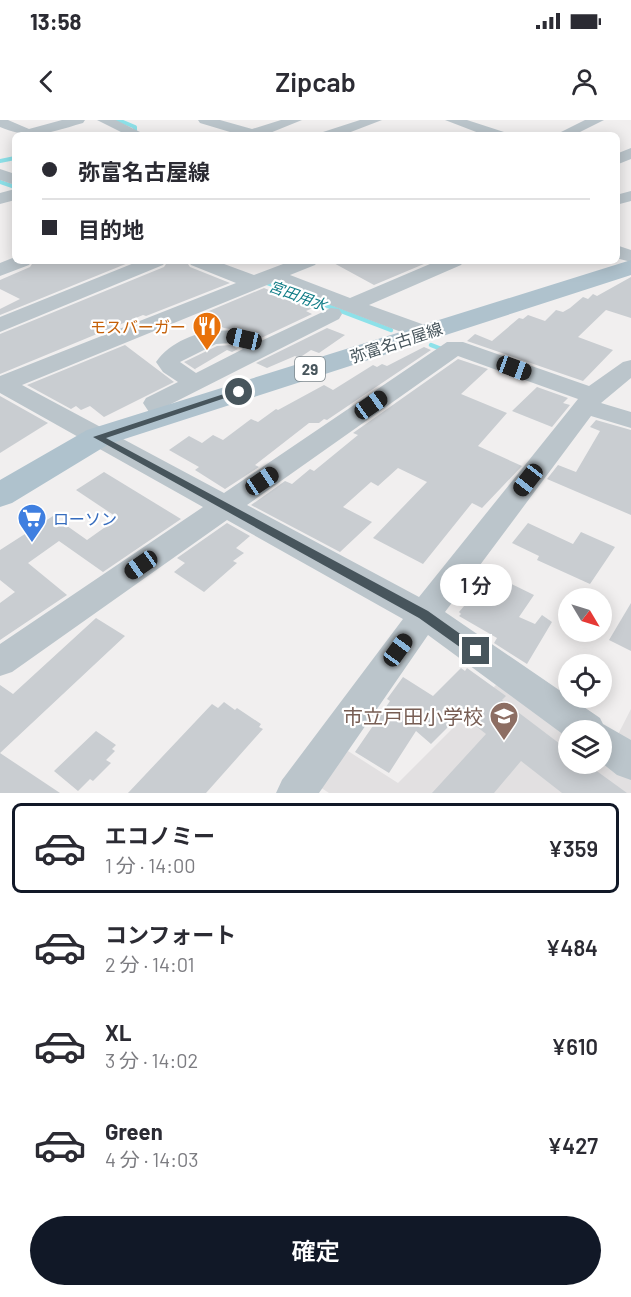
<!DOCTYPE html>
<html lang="ja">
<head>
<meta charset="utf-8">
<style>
	:root { --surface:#fff; --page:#f7f7f7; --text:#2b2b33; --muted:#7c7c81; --line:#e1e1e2; --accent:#111827 }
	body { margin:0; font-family:Barlow,"Noto Sans JP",sans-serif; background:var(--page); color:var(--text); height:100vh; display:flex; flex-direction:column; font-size:22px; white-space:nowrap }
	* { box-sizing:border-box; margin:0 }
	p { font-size:20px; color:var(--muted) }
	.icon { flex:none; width:33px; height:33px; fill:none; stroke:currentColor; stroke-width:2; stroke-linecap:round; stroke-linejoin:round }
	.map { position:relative; height:673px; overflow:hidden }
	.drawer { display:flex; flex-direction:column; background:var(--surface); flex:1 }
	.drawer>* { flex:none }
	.banner { position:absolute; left:12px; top:12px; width:608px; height:132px; border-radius:9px; box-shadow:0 3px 15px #0003; display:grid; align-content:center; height:132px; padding:0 30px; background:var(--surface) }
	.needle { width:39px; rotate:128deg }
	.fabs { position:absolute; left:558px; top:468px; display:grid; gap:12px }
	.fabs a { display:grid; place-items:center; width:54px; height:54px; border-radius:50%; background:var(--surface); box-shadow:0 3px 15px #0003; font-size:30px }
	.end { position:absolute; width:27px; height:27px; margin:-14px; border:8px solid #47555c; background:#fff; box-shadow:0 0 0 3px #fff }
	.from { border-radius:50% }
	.bubble { position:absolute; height:42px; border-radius:21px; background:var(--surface); box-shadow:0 3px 15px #0003; font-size:20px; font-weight:600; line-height:42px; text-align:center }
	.car { position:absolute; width:18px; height:36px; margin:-18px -9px; border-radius:8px; box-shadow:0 0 4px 2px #0007; background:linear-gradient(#222 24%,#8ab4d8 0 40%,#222 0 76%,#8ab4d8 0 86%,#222 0) }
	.banner b { display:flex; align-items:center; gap:21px; height:57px; font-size:22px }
	.banner b+b { border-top:2px solid var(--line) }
	.banner i { width:15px; height:15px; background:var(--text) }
	ul { padding:10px 0 0; list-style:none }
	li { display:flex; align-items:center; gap:18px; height:90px; margin:0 12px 9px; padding:0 18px; border:3px solid transparent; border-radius:9px }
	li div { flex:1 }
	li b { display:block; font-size:22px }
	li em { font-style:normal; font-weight:600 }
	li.active { border-color:var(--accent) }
	li>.icon { width:54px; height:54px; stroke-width:1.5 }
	.action { display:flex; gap:12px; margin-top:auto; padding:12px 30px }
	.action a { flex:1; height:69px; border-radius:36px; background:var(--accent); color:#fff; font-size:24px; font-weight:600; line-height:69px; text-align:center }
	.status { display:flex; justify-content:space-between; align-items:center; height:42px; padding:0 30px; background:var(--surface); direction:ltr }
	.status svg { height:16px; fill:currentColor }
	header { display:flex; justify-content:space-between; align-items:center; height:78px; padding:0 30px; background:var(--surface); font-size:27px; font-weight:600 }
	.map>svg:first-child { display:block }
</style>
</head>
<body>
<div class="status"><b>13:58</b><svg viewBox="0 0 49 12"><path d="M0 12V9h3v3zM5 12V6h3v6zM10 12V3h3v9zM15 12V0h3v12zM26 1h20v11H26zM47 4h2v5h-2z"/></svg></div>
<header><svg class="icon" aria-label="back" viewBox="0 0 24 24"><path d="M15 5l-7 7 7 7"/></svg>Zipcab<svg class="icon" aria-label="person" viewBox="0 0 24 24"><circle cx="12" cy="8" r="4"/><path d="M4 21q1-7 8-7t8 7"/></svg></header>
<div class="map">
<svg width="631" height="673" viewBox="0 0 631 673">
	<rect width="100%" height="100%" fill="#f1efef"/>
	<polygon fill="#e2e0e1" points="500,561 570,610 568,644 602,644 602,633 607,636 631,589 631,673 329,673 320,667 348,631 398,663"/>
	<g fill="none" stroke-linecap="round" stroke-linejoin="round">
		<g stroke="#8de1e9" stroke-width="4">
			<polyline points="118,0 135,7 135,10"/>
			<polyline points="115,15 125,13"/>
			<polyline points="0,41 15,38"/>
			<polyline points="0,62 15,67"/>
		</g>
		<g stroke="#8de1e9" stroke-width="4.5">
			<polyline points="262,161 391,210"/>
			<polyline points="431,225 444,230"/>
		</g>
	</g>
	<g fill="#c9cdd1">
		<polygon points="34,141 133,141 0,195 0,189 20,179 0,169 0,160 30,147"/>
		<polygon points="168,141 186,141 190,147 230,163 146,196 143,195 0,254 0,214 164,147"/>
		<polygon points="330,141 431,141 374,165"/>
		<polygon points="631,157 631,198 606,190 578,217 613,230 583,261 467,221 475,214 492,221 519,198 523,199 528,195 545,201 556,190 563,192 570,188 583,177 588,179 593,174 597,176"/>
		<polygon points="264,168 313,188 306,191 312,194 261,218 249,212 224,208 197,196"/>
		<polygon points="327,208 345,215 319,233 311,230 299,238 295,236 267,248 256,243"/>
		<polygon points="125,225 174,262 104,297 90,286 81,290 76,286 71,289 27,265"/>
		<polygon points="231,225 238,229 232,232 227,230 195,249 196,250 184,242 217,226"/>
		<polygon points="424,227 431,230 327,300 324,299 319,303 309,303 255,345 259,347 225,369 195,350 199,347 169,330 189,316 202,323 213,315 223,320 251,299 258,302 276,289 278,290 324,265 333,270 373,245 377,247 382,244 387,246"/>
		<polygon points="458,239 488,249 461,274 507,293 478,326 522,346 482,388 472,383 423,444 373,418 427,362 398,348 378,366 371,362 343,387 372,402 340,432 251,385 285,361 292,364 310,349 314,351 358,315 353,313"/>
		<polygon points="537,267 568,278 563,283 570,285 552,307 512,291"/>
		<polygon points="0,276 48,303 0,333"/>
		<polygon points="596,300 631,310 631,395 547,359 558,345 576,352 600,311 590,307"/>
		<polygon points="104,352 181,399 103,452 59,421 28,443 67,475 0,520 0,483 15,472 0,460 0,430 53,396 87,420 118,398 76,370"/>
		<polygon points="227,403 250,416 236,428 244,433 233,441 237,443 204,472 174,452 185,443 177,438"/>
		<polygon points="528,403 573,424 581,412 615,427 590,464 537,440 539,436 512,423"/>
		<polygon points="499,458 534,475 519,497 535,504 542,495 552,502 527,544 494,523 497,518 459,496 461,494 459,492 475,473 480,475 488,464 492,466"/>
		<polygon points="631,483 631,531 609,520"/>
		<polygon points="96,498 125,516 0,633 60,673 0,673 0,565 13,574"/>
		<polygon points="461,548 465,551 467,548 506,576 502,580 568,630 568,644 587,644 627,673 562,673 521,641 494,673 432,673 486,614 461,594 431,624 416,611 389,653 355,632 390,581 387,579 403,557 433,576"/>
		<polygon points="224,582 235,590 237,588 261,604 259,607 263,609 206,673 128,673 212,584 218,588"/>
		<polygon points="96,611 116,625 112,629 115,631 106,640 111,643 93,661 90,659 78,671 54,651"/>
	</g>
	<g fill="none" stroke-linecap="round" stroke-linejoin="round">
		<g fill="#bbc5cb" fill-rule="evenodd">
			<path d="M0,0H8L29,9L62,0H85L83,3C51,12 32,21 0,7Z"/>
			<polygon points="97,0 116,0 146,15 127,15"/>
			<polygon points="198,0 220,0 252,9 281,0 302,0 265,15 240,15 200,3"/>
			<polygon points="360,0 382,0 343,15 321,15 323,12"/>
			<polygon points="445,0 467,0 504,12 506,15 484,15"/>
			<polygon points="585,0 604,0 574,15 555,15"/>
			<polygon points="631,28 631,39 616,45 616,34"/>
			<polygon points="0,49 15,54 15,65 0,60"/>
			<polygon points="15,69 15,80 0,84 0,73"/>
			<polygon points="631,71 631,81 616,85 616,75"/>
			<polygon points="616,125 631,130 631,142 616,138"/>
			<polygon points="15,137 15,141 32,141 29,145 0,156 0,143"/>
			<polygon points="139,141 166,141 163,145 0,212 0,197"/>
			<path d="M188,141H216L254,155L291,141H318L315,145L290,155L350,178L437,141H464L461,145L369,185L433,208L436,213L433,218H417L272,163L22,265L224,373L447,222H463L589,266L623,242L631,240V258L601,283L631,292V308L591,296L445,492L600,598L603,604L631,620V660L617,655L602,643V610H568V618L428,515L319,673H276L282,660L403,499L227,400L12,552L0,556V524L203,387L0,273V256L236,163L191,145ZM458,236L578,279L419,477L247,385Z"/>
			<path d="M331,188L339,189L342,194L339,199L169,285L177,296L173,301L164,304L155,301L143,283L146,278L178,262L163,252L156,242C177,212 230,200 261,221ZM232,223L243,229L196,253L180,242L216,224Z"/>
		</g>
		<polygon fill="#afc2cd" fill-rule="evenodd" points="631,140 631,155 109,324 12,383 0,387 0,360 87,310"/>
	</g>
	<polygon fill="#47555c" points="236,270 243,272 106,318 428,491 480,528 480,535 471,535 419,498 93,317"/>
	<defs>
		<g id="restaurant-pin" transform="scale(1.5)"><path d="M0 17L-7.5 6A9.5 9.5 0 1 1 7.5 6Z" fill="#e8710a" stroke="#fff"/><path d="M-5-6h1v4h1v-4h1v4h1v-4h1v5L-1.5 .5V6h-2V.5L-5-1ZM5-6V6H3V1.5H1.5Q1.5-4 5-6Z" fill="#fff"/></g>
		<g id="supermarket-pin" transform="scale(1.5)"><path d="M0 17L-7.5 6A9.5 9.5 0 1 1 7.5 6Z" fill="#3f7fe0" stroke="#fff"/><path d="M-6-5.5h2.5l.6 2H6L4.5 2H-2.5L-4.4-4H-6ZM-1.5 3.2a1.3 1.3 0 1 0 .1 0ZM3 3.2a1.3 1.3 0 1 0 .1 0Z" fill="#fff"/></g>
		<g id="school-pin" transform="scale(1.5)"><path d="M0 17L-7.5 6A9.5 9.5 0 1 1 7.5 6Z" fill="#8d6e63" stroke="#fff"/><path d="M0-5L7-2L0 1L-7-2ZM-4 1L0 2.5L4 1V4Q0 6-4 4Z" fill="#fff"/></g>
	</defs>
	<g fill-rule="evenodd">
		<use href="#restaurant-pin" x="207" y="206"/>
		<use href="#supermarket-pin" x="32" y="398"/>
		<use href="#school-pin" x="504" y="596"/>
	</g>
	<g text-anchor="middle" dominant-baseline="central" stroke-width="4.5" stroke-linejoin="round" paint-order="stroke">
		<g font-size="15" font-style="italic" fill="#117d87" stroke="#fff">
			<text transform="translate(298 175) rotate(20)">宮田用水</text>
		</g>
		<rect fill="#fff" stroke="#7e888d" stroke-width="1.5" x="295" y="237" width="30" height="24" rx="4.5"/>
		<g font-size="15" font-weight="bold" fill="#47555c">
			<text x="310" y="249">29</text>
		</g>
		<g font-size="16" fill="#c56008" stroke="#fff" text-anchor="end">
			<text x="186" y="206">モスバーガー</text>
		</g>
		<g font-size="16" fill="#47555c" stroke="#fff">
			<text transform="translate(396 222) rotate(-18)">弥富名古屋線</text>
		</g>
		<g font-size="16" fill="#366cbe" stroke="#fff" text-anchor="start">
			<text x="53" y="398">ローソン</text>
		</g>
		<g font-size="20" fill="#785e54" stroke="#fff" text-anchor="end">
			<text x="483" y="596">市立戸田小学校</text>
		</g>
	</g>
</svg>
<div class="fabs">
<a><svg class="needle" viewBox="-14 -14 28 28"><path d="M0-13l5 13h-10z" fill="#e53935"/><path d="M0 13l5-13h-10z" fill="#7c7c81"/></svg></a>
<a><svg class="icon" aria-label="locate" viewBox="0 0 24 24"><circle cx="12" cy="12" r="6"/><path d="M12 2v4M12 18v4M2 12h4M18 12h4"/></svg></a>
<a><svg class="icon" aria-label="layers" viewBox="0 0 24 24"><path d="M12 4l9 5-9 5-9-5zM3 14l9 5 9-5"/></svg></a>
</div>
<i class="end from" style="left:239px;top:272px"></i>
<i class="end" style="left:476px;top:531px"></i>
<div class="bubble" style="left:440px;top:444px;width:72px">1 分</div>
<i class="car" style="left:244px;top:219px;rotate:283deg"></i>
<i class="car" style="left:514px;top:248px;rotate:110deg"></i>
<i class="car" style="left:371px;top:285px;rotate:55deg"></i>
<i class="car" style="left:528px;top:360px;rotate:218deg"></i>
<i class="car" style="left:262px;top:361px;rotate:56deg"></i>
<i class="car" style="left:141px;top:445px;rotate:235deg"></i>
<i class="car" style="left:398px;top:530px;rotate:36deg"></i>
<div class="banner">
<b><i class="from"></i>弥富名古屋線</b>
<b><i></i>目的地</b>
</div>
</div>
<section class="drawer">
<ul>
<li class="active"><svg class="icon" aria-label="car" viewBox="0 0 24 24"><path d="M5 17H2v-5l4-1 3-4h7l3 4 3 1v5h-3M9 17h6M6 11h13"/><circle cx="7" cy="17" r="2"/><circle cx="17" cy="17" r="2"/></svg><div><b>エコノミー</b><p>1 分 · 14:00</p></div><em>¥359</em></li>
<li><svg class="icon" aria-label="car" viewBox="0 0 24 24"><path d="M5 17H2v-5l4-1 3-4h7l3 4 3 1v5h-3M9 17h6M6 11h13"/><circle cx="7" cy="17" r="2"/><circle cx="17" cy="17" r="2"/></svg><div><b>コンフォート</b><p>2 分 · 14:01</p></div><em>¥484</em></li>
<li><svg class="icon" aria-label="car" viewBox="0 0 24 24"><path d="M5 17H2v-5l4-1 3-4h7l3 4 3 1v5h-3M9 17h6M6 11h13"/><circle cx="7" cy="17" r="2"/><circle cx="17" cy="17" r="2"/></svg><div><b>XL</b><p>3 分 · 14:02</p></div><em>¥610</em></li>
<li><svg class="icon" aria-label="car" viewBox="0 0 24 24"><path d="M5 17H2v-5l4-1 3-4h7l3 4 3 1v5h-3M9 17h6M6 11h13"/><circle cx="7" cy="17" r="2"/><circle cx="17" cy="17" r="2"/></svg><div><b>Green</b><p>4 分 · 14:03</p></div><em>¥427</em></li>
</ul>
<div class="action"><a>確定</a></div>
</section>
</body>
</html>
